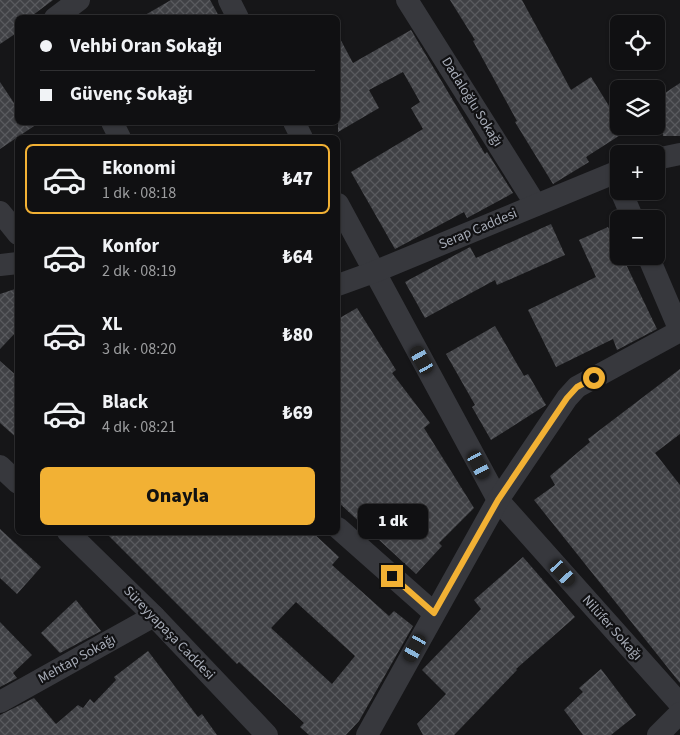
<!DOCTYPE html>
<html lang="tr">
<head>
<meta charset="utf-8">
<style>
	:root { --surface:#101012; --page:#19191b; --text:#f1f3f6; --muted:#9c9d9f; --line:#303032; --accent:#f2b134 }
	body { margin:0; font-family:"Source Sans 3",sans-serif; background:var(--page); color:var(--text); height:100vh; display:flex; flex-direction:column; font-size:19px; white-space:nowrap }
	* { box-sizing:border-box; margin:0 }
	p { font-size:16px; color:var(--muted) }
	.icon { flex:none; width:28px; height:28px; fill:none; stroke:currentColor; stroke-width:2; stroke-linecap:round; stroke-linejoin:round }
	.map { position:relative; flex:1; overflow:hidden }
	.panel { position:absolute; left:15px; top:135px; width:325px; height:400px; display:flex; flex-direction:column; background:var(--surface); border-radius:8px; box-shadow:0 1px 4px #0004,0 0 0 1px var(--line) }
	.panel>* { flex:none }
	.top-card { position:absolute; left:15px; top:15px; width:325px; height:110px; border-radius:8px; box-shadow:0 1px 4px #0004,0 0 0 1px var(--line); display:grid; align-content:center; height:110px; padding:0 25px; background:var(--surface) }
	.buttons { position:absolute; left:610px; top:15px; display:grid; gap:10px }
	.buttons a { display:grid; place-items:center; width:55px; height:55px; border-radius:8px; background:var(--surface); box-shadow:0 1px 4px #0004,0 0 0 1px var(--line); font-size:25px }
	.end { position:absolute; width:22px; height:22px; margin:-11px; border:6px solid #f2b134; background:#111; box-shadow:0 0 0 2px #111 }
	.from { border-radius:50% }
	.bubble { position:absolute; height:35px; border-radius:8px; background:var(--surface); box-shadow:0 1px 4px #0004,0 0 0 1px var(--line); font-size:16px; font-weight:800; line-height:35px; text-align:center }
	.car { position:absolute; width:15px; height:30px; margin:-15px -8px; border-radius:6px; box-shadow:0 0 4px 1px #0007; background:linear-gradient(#222 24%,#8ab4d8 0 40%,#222 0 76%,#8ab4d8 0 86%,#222 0) }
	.top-card b { display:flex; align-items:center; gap:18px; height:48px; font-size:19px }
	.top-card b+b { border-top:1px solid var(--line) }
	.top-card i { width:12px; height:12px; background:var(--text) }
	ul { padding:9px 0 0; list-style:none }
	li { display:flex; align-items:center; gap:15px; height:70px; margin:0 10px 8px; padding:0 15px; border:2px solid transparent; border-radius:8px }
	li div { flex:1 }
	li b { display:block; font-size:19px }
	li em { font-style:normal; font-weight:800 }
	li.active { border-color:var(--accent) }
	li>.icon { width:45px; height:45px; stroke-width:1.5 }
	.primary-button { display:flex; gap:10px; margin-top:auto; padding:10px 25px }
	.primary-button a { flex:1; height:58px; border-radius:8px; background:var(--accent); color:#111; font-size:20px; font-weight:800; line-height:58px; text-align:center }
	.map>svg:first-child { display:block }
</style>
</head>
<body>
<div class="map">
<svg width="680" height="735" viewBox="0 0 680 735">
	<defs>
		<pattern id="building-cross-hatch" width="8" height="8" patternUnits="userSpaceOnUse" patternTransform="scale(1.25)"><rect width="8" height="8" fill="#404145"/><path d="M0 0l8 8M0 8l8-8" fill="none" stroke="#595a5e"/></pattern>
	</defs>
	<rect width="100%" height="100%" fill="#161618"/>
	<g fill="url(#building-cross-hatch)" fill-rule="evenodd">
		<polygon points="0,0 53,0 29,18 18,18 18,32 0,44"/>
		<polygon points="171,0 210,0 220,18 140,18"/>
		<polygon points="450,0 522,0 571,90 591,77 619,122 619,126 625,132 586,157 589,162 553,184 515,122 517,121 473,41 475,40"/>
		<polygon points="411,30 485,154 487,152 513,193 467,218 464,212 395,249 351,172 423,129 411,108 420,102 403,72 369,90 379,108 338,132 338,35 353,63"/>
		<polygon points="0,82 18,109 18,122 40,122 0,149"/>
		<polygon points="680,83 680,136 663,136 659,97"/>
		<polygon points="551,224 565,255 497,285 495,280 425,318 405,282 470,247 476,258"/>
		<polygon points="608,227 619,250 619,256 622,256 657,329 617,350 613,339 556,367 528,310 596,277 579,240"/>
		<polygon points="18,288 18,330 0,349 0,294"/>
		<polygon points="357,308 396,370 392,373 430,423 424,428 474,508 439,543 442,546 416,574 338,502 338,319"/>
		<polygon points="495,326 524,376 528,374 546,405 491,440 472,407 475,405 446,354"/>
		<polygon points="0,361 18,377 18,439 0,423"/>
		<polygon points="680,369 680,434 655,453 680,485 680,683 534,500 555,485 550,476 590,442 588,439"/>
		<polygon points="0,529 41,567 17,594 0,578"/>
		<path d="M105,532H312L339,557L332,565L389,616L394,611L413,626L359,721L346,735H309L300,727L304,723L239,662L237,664ZM296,602L355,656L332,684L271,628Z"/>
		<polygon points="523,557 575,617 516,669 517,670 454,735 423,735 417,724 446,694 422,670 481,609 474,600"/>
		<polygon points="76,600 101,631 60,653 41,633"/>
		<polygon points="0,622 32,655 13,673 17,678 0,687"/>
		<polygon points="148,651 198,717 202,714 217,735 0,735 0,715 34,698 56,724 78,705 83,708 90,699 94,703 116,680 114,677"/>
		<polygon points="601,669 636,715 611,735 583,735 564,710 583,692 579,688"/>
	</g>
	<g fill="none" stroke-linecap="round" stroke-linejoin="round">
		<g stroke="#37383d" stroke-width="22">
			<polyline points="229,0 238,18"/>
			<polyline points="407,0 536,205"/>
			<polyline points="55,18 79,0"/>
			<polyline points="112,122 120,138"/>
			<polyline points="294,122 302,138"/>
			<polyline points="656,159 680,154"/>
			<polyline points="621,191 633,219"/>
			<polyline points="338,204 498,500 680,704"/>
			<polyline points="0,212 18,234"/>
			<polyline points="0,265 18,263"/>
			<polyline points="338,285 374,272 619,171"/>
			<polyline points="0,466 18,483"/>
			<polyline points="338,528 434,613"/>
			<polyline points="68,532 154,616 267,735"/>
			<polyline points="0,702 154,616"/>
			<polyline points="367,735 498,500 567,398 577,387 680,331 648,256"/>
			<polyline points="658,735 680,713"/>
		</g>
	</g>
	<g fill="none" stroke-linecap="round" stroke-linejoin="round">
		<polyline stroke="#f2b134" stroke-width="6" points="392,576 434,613 498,500 567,398 577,387 594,378"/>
	</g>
	<g text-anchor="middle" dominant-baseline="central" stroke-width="4.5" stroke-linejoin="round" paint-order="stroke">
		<g font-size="14" fill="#a8adb8" stroke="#111113">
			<text transform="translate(472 102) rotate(58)">Dadaloğlu Sokağı</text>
			<text transform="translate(478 229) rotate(-23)">Serap Caddesi</text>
			<text transform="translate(612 628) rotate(48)">Nilüfer Sokağı</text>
			<text transform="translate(169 633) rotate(46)">Süreyyapaşa Caddesi</text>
			<text transform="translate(77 659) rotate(-29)">Mehtap Sokağı</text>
		</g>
	</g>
</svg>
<div class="buttons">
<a><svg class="icon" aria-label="locate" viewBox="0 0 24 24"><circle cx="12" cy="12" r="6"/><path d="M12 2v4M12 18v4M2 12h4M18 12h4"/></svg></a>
<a><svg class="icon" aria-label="layers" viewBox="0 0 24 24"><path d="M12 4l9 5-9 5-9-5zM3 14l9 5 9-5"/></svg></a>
<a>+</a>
<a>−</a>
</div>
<i class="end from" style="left:594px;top:378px"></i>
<i class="end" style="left:392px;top:576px"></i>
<div class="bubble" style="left:358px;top:504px;width:70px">1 dk</div>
<i class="car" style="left:422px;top:360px;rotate:331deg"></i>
<i class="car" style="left:479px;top:465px;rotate:152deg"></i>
<i class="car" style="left:563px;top:573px;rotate:138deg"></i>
<i class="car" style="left:415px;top:648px;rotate:209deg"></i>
<div class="top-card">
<b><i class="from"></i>Vehbi Oran Sokağı</b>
<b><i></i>Güvenç Sokağı</b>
</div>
<section class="panel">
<ul>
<li class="active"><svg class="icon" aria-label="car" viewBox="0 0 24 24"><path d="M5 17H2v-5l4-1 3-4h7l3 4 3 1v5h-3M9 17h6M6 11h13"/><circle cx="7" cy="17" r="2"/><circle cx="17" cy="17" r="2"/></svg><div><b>Ekonomi</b><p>1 dk · 08:18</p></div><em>₺47</em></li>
<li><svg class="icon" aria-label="car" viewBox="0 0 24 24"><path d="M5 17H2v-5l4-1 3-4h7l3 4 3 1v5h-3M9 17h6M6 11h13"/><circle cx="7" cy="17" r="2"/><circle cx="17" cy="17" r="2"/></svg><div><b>Konfor</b><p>2 dk · 08:19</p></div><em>₺64</em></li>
<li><svg class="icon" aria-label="car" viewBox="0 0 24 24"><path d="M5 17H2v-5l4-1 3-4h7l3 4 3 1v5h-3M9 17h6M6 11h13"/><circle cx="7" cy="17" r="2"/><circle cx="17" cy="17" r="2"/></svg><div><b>XL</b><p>3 dk · 08:20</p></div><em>₺80</em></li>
<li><svg class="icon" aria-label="car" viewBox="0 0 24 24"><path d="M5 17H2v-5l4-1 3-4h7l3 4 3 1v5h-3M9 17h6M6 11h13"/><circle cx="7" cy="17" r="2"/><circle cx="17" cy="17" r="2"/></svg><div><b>Black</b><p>4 dk · 08:21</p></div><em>₺69</em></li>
</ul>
<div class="primary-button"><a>Onayla</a></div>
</section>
</div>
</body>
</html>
